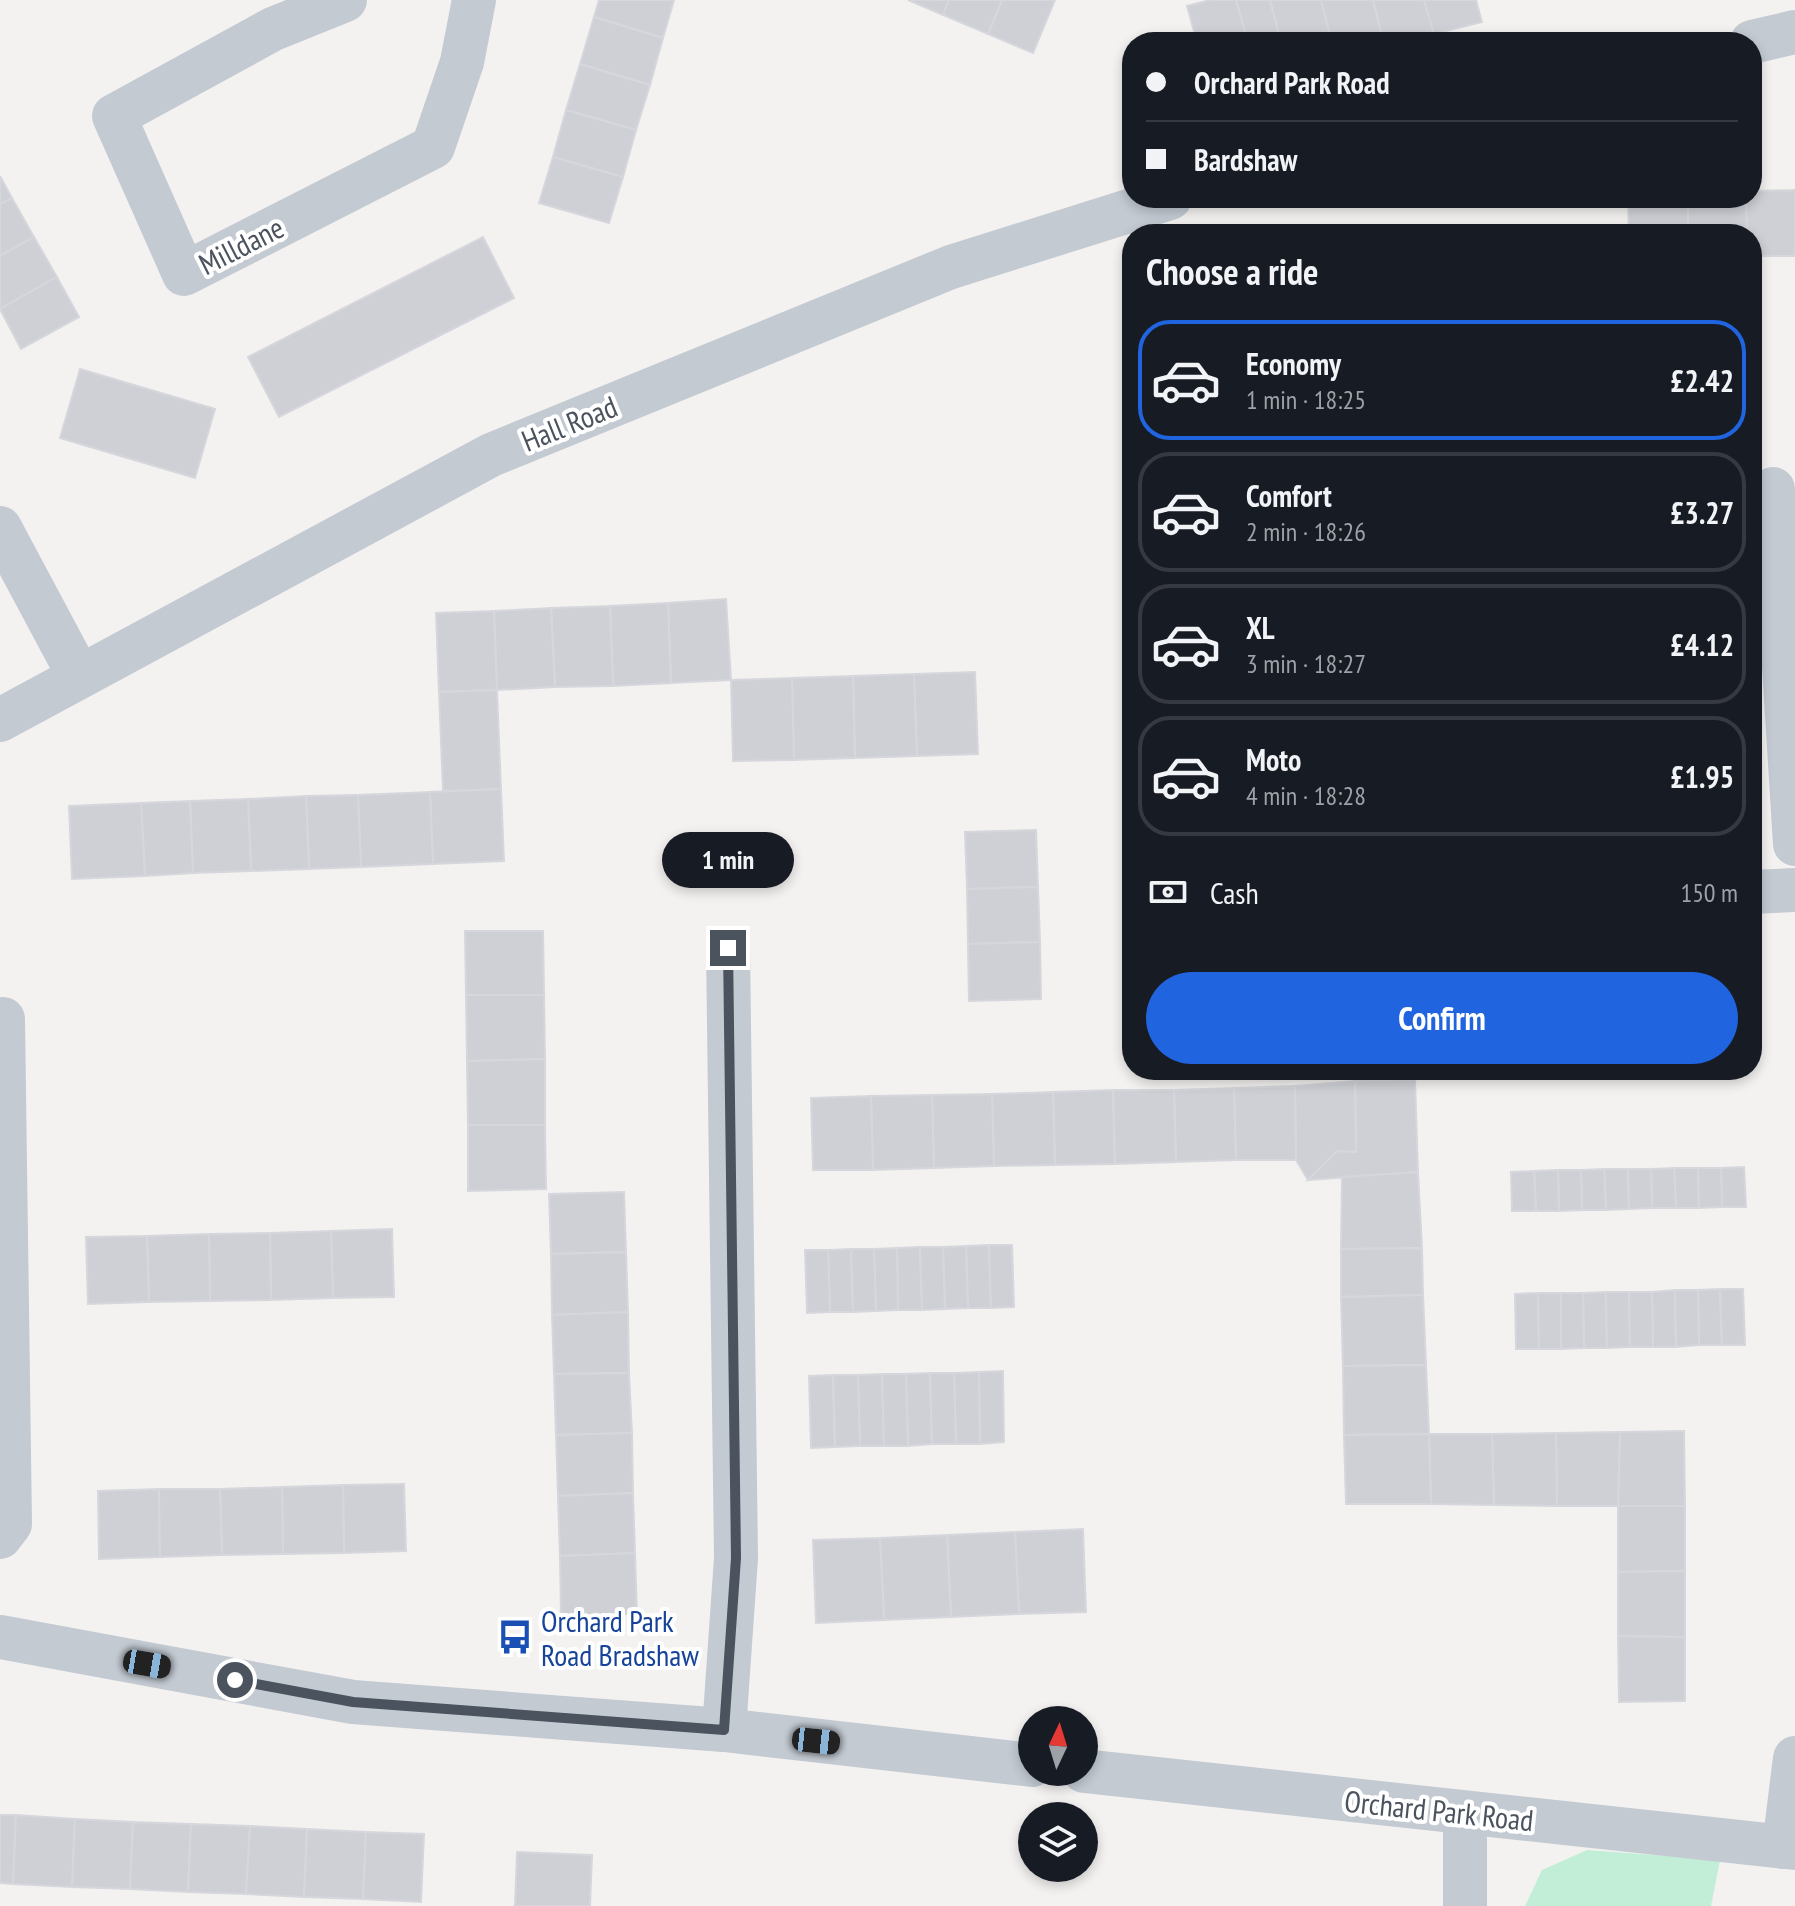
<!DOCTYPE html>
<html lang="en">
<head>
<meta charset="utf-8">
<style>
	:root { --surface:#171b24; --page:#20242c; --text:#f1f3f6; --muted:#9ea1a6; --line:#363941; --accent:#2065df }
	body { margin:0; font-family:"PT Sans Narrow",sans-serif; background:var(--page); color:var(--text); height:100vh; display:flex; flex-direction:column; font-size:30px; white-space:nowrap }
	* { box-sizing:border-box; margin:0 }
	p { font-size:26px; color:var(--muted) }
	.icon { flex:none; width:44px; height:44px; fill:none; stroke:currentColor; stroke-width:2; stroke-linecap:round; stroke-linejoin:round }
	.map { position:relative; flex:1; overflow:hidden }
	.side { position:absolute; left:1122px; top:224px; width:640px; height:856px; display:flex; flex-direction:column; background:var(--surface); border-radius:32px; box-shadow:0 4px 12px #0003 }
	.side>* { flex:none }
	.guide { position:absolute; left:1122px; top:32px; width:640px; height:176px; border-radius:32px; box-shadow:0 4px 12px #0003; display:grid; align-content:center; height:176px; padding:0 24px; background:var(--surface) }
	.needle { width:52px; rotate:4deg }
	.tools { position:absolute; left:1018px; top:1706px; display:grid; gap:16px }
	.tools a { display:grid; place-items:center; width:80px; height:80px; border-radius:50%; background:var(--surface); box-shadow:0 4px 12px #0003; font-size:40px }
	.end { position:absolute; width:36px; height:36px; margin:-18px; border:10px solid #4a535e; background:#fff; box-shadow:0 0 0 4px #fff }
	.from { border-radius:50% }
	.bubble { position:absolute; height:56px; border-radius:28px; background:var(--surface); box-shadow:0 4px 12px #0003; font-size:26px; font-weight:800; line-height:56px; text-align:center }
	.car { position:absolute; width:24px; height:48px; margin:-24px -12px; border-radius:10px; box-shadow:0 0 6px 2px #0007; background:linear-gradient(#222 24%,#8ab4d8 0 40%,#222 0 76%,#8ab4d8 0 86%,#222 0) }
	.guide b { display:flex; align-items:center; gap:28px; height:76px; font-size:30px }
	.guide b+b { border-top:2px solid var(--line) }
	.guide i { width:20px; height:20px; background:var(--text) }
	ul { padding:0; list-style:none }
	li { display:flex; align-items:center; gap:24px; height:120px; margin:0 16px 12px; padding:0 8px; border:4px solid var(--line); border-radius:32px }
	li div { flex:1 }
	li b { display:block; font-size:30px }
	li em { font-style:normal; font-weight:800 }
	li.current { border-color:var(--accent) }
	li>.icon { width:72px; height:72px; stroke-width:1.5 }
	h2 { padding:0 24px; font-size:36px; line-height:96px }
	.pay { display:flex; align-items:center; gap:20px; height:88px; padding:0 24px; font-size:30px }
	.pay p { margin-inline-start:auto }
	.cta { display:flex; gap:16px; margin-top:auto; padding:16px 24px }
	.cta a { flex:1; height:92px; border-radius:48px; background:var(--accent); color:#fff; font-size:32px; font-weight:800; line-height:92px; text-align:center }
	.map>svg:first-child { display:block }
</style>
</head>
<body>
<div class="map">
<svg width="1795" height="1906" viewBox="0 0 1795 1906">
	<rect width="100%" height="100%" fill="#f4f2f1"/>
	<polygon fill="#c2eed7" points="1587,1850 1720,1860 1711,1906 1525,1906 1542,1870"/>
	<g fill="#ced0d5" stroke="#d6d7dc" stroke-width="2">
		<polygon points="599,0 674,0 663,38 594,17"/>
		<polygon points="908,0 949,0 943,15"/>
		<polygon points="949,0 1002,0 988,34 943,15"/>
		<polygon points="1002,0 1055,0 1033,53 988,34"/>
		<polygon points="1210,0 1236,0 1248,42 1197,42 1187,6"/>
		<polygon points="1236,0 1270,0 1281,42 1248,42"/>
		<polygon points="1270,0 1321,0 1332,42 1281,42"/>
		<polygon points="1321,0 1373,0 1384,42 1332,42"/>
		<polygon points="1373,0 1424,0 1434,34 1406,42 1384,42"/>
		<polygon points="1424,0 1476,0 1482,22 1434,34"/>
		<polygon points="594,17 663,38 650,85 580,64"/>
		<polygon points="580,64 650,85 636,130 566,110"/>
		<polygon points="566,110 636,130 623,177 553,157"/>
		<polygon points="553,157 623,177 609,223 539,203"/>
		<polygon points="0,176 12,198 0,204"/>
		<polygon points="1795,190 1795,256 1752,256 1752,234 1747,234 1746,198 1752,198 1752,191"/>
		<polygon points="12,198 34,237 0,256 0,204"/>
		<polygon points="1628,198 1688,198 1688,234 1629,234"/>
		<polygon points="1688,198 1746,198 1747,234 1688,234"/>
		<polygon points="34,237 57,277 0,309 0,256"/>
		<polygon points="483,237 514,298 279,417 248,357"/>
		<polygon points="57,277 79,317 21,349 0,309"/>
		<polygon points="80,369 215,409 195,478 60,438"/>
		<polygon points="726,599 731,680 671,683 668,603"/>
		<polygon points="668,603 671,683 613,686 610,606"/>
		<polygon points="610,606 613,686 555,687 551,608"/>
		<polygon points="551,608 555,687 497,690 494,611"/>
		<polygon points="494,611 497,690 439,692 436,613"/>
		<polygon points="975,672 978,754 917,756 914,674"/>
		<polygon points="914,674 917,756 855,758 853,676"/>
		<polygon points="853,676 855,758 794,760 792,678"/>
		<polygon points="792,678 794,760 733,761 731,680"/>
		<polygon points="497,690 501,789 443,791 439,692"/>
		<polygon points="501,789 504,861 433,864 430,792"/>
		<polygon points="430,792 433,864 361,867 358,795"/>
		<polygon points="358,795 361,867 309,869 306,796"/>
		<polygon points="306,796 309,869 251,871 248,799"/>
		<polygon points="248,799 251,871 193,873 190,801"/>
		<polygon points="190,801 193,873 145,876 141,803"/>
		<polygon points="141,803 145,876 72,879 69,806"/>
		<polygon points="1036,830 1038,887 967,889 965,832"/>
		<polygon points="1038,887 1040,942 968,944 967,889"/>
		<polygon points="465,931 543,931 544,995 466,995"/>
		<polygon points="1040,942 1041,999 969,1001 968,944"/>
		<polygon points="466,995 544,995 545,1059 467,1061"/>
		<polygon points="545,1059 545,1125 468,1125 467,1061"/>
		<polygon points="1415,1080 1418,1172 1308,1180 1337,1151 1356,1152 1355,1081"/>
		<polygon points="1355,1081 1356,1152 1337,1151 1308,1180 1296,1160 1295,1086"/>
		<polygon points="1295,1086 1296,1160 1236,1160 1234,1088"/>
		<polygon points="1234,1088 1236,1160 1176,1162 1174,1090"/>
		<polygon points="1113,1090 1115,1164 1055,1165 1053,1092"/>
		<polygon points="1113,1090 1174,1090 1176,1162 1115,1164"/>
		<polygon points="1053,1092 1055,1165 994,1166 992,1094"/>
		<polygon points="992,1094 994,1166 934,1168 932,1095"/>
		<polygon points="932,1095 934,1168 873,1170 871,1096"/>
		<polygon points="871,1096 873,1170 813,1170 811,1098"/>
		<polygon points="468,1125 545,1125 546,1189 468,1191"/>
		<polygon points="1744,1167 1746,1207 1722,1207 1721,1168"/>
		<polygon points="1674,1168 1698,1168 1699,1208 1676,1208"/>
		<polygon points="1674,1168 1676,1208 1652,1208 1651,1169"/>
		<polygon points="1698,1168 1721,1168 1722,1207 1699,1208"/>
		<polygon points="1604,1169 1628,1169 1629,1209 1606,1210"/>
		<polygon points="1604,1169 1606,1210 1582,1210 1581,1170"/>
		<polygon points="1628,1169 1651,1169 1652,1208 1629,1209"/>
		<polygon points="1558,1170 1581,1170 1582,1210 1559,1211"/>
		<polygon points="1558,1170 1559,1211 1536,1211 1534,1171"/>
		<polygon points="1534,1171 1536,1211 1512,1211 1511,1172"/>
		<polygon points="1418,1172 1422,1248 1341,1249 1342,1177"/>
		<polygon points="624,1192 626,1252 551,1254 549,1194"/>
		<polygon points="392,1229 394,1297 333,1298 331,1231"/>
		<polygon points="331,1231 333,1298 271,1300 270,1233"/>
		<polygon points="270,1233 271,1300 210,1301 209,1234"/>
		<polygon points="209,1234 210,1301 149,1302 147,1236"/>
		<polygon points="147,1236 149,1302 88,1304 86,1237"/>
		<polygon points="989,1245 991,1308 968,1308 966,1246"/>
		<polygon points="989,1245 1012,1245 1014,1307 991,1308"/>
		<polygon points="966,1246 968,1308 945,1309 943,1247"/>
		<polygon points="920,1247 922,1310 898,1310 897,1248"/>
		<polygon points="920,1247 943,1247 945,1309 922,1310"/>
		<polygon points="897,1248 898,1310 876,1311 874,1249"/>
		<polygon points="1422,1248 1423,1295 1341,1297 1341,1249"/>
		<polygon points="851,1249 853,1312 830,1312 828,1250"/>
		<polygon points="851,1249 874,1249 876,1311 853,1312"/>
		<polygon points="805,1250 828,1250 830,1312 807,1313"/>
		<polygon points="626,1252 628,1312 552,1315 551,1254"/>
		<polygon points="1720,1289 1722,1345 1699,1345 1698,1290"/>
		<polygon points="1720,1289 1743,1289 1745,1345 1722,1345"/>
		<polygon points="1675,1290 1676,1347 1653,1347 1652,1292"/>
		<polygon points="1675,1290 1698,1290 1699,1345 1676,1347"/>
		<polygon points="1606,1292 1607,1348 1584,1348 1583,1293"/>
		<polygon points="1606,1292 1629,1292 1630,1347 1607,1348"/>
		<polygon points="1629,1292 1652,1292 1653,1347 1630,1347"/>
		<polygon points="1538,1293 1539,1349 1516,1349 1515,1294"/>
		<polygon points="1538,1293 1561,1293 1561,1349 1539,1349"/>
		<polygon points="1561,1293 1583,1293 1584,1348 1561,1349"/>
		<polygon points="1423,1295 1426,1365 1343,1366 1341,1297"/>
		<polygon points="628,1312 629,1373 554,1374 552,1315"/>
		<polygon points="1426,1365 1429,1434 1344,1435 1343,1366"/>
		<polygon points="1003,1371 1004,1442 980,1444 979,1372"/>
		<polygon points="979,1372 980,1444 956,1444 954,1373"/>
		<polygon points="629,1373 632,1433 556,1435 554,1374"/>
		<polygon points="930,1373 932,1444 908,1446 906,1374"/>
		<polygon points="930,1373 954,1373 956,1444 932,1444"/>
		<polygon points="882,1374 884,1446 860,1446 858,1375"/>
		<polygon points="882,1374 906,1374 908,1446 884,1446"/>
		<polygon points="833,1375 835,1447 811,1448 809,1376"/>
		<polygon points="833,1375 858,1375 860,1446 835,1447"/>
		<polygon points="1684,1431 1685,1506 1618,1506 1620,1432"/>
		<polygon points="1620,1432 1618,1506 1557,1506 1556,1433"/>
		<polygon points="632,1433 633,1493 558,1496 556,1435"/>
		<polygon points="1556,1433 1557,1506 1494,1505 1492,1434"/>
		<polygon points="1429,1434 1492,1434 1494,1505 1431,1504"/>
		<polygon points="1429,1434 1431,1504 1346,1504 1344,1435"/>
		<polygon points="404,1484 406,1551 344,1553 343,1485"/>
		<polygon points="343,1485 344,1553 283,1554 282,1487"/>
		<polygon points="282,1487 283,1554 222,1555 220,1489"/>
		<polygon points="159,1489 160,1557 99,1559 98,1491"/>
		<polygon points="159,1489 220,1489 222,1555 160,1557"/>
		<polygon points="633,1493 635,1553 560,1556 558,1496"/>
		<polygon points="1618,1506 1685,1506 1685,1571 1618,1572"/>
		<polygon points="1083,1529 1086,1612 1019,1614 1015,1532"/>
		<polygon points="1015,1532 1019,1614 951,1617 947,1535"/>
		<polygon points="947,1535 951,1617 884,1620 880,1538"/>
		<polygon points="880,1538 884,1620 816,1623 813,1540"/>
		<polygon points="635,1553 637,1614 561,1616 560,1556"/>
		<polygon points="1685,1571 1685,1637 1618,1636 1618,1572"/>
		<polygon points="1618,1636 1685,1637 1685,1701 1619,1702"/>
		<polygon points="0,1815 16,1815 13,1884 0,1883"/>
		<polygon points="16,1815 75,1819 72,1887 13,1884"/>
		<polygon points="75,1819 133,1822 130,1889 72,1887"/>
		<polygon points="133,1822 191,1824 188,1892 130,1889"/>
		<polygon points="191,1824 250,1826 246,1894 188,1892"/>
		<polygon points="250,1826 307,1829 304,1897 246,1894"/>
		<polygon points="307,1829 366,1832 363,1899 304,1897"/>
		<polygon points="366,1832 424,1834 421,1902 363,1899"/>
		<polygon points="517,1852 592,1855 590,1906 515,1906"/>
	</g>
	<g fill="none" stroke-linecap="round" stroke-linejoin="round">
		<g stroke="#c3cad2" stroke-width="44">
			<polyline points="345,0 273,29 114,116 184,274 433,147 462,62 474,0"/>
			<polyline points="1773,489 1795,844"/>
			<polyline points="0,528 79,676"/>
			<polyline points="1752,892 1795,890"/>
			<polyline points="0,1537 10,1524 3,1019"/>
			<polyline points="0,1637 353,1702 724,1730 1032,1765"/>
			<polyline points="724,1730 736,1558 728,948"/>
			<polyline points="1084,1771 1795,1848"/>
			<polyline points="1784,1847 1795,1758"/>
			<polyline points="1465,1906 1465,1814"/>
		</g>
		<g stroke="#c3cad2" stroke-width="44">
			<polyline points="1752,42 1795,32"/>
			<polyline points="0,720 491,455 951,267 1170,198"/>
		</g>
	</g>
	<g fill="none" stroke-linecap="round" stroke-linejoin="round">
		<polyline stroke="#4a535e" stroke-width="10" points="235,1680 353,1702 724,1730 736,1558 728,948"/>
	</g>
	<defs>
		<g id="bus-bare" transform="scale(2.76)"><path d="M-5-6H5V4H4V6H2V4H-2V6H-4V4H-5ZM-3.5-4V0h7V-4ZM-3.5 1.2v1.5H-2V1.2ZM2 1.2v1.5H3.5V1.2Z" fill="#1a4fb4" stroke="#fff" stroke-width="2.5" paint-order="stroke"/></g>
	</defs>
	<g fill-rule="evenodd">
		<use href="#bus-bare" x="515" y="1637"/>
	</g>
	<g text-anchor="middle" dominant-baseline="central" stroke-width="8" stroke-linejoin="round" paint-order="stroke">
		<g font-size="30" fill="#4a535e" stroke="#fff">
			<text transform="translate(241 245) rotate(-27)">Milldane</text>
			<text transform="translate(569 423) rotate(-22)">Hall Road</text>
			<text transform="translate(1439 1810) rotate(6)">Orchard Park Road</text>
		</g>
		<g font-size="30" fill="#164399" stroke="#fff" text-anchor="start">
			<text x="541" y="1620">Orchard Park<tspan x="541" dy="34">Road Bradshaw</tspan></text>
		</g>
	</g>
</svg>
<div class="tools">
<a><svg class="needle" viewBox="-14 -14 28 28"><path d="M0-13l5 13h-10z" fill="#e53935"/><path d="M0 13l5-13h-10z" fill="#9ea1a6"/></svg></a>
<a><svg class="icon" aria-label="layers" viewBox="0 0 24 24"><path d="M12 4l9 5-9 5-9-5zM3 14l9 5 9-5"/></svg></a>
</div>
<i class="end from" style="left:235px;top:1680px"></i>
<i class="end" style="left:728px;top:948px"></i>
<div class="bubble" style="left:662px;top:832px;width:132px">1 min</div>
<i class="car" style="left:147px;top:1664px;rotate:100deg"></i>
<i class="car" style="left:816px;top:1741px;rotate:96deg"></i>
<div class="guide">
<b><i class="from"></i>Orchard Park Road</b>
<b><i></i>Bardshaw</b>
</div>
<section class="side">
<h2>Choose a ride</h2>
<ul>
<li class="current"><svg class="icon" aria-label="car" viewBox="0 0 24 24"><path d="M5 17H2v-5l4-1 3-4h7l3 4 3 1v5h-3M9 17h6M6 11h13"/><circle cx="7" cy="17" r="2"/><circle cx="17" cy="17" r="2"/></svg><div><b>Economy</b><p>1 min · 18:25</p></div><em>£2.42</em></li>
<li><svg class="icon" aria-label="car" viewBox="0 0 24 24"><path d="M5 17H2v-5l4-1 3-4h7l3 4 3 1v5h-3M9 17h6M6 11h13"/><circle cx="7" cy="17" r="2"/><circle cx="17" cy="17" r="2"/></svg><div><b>Comfort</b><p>2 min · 18:26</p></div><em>£3.27</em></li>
<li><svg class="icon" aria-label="car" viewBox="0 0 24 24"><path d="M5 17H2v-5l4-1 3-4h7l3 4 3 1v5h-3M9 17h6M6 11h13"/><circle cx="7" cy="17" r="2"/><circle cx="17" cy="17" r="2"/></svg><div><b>XL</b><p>3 min · 18:27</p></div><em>£4.12</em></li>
<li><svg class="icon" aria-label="car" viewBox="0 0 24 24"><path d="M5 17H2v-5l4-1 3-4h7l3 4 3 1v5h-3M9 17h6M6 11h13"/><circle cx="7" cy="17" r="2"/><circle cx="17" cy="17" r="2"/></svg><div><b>Moto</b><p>4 min · 18:28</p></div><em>£1.95</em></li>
</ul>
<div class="pay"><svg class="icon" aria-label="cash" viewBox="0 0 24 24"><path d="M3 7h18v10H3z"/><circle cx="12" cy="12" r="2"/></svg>Cash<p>150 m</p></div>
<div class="cta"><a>Confirm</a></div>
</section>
</div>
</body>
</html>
